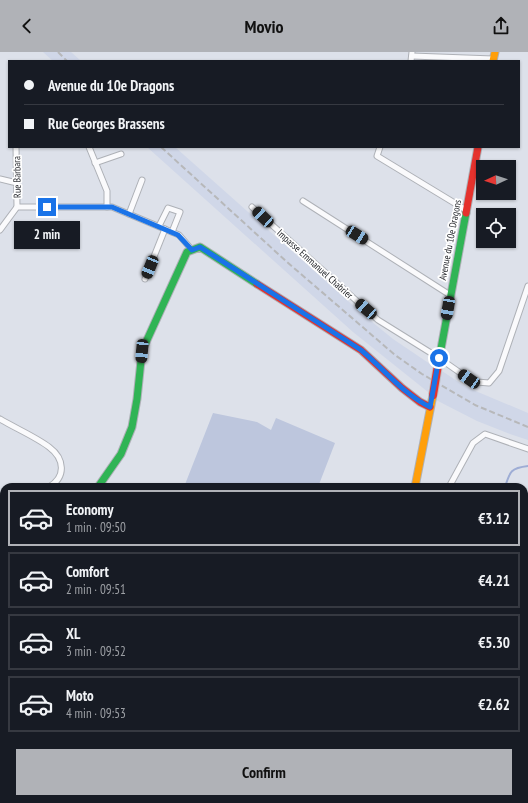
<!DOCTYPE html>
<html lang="en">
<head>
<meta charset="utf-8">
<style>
	:root { --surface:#171b24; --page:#242831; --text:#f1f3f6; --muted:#9ea1a6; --line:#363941; --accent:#b0b2b7 }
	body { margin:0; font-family:"PT Sans Narrow",sans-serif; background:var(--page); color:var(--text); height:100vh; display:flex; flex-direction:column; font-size:15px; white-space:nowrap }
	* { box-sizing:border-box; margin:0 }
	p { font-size:13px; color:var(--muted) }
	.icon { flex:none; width:22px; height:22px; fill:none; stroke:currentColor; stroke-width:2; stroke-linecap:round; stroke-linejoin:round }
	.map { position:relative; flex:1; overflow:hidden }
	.details { position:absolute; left:0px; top:431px; width:528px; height:320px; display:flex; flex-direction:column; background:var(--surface); border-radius:12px 12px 0 0; box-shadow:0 1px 3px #0004 }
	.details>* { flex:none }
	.banner { position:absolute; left:8px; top:8px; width:512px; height:88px; border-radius:0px; box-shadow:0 1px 3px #0004; display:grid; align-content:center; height:88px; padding:0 16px; background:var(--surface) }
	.needle { width:26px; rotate:267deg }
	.controls { position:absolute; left:476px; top:108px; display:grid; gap:8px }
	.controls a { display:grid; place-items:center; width:40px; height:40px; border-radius:0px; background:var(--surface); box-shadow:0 1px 3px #0004; font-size:20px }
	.end { position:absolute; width:18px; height:18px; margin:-9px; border:5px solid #1a73e8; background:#fff; box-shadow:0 0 0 2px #fff }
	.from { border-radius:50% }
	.bubble { position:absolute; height:28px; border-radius:0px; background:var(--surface); box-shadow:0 1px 3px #0004; font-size:13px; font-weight:800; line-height:28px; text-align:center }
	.car { position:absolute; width:12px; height:24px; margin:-12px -6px; border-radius:5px; box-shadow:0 0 3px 1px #0007; background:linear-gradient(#222 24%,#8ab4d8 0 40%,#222 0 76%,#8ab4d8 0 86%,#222 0) }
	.banner b { display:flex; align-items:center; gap:14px; height:38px; font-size:15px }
	.banner b+b { border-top:1px solid var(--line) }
	.banner i { width:10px; height:10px; background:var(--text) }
	ul { padding:7px 0 0; list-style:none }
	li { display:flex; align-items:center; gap:12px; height:56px; margin:0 8px 6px; padding:0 8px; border:2px solid var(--line); border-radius:0px }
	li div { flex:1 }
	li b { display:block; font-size:15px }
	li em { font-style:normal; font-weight:800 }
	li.on { border-color:var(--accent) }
	li>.icon { width:36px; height:36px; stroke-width:1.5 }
	.primary-button { display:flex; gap:8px; margin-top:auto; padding:8px 16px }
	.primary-button a { flex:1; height:46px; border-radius:0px; background:var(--accent); color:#111; font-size:16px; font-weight:800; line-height:46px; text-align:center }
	header { display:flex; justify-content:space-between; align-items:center; height:52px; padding:0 16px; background:var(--accent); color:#111; font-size:18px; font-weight:800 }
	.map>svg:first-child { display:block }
</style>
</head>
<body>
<header><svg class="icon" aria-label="back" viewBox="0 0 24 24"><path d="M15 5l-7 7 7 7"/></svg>Movio<svg class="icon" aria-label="share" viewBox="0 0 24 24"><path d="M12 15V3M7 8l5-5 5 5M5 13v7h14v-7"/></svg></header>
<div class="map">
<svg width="528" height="751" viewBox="0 0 528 751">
	<rect width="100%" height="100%" fill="#dde1ea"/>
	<g fill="#d0d7e8">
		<polygon points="43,0 71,0 81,9 53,9"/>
		<polygon points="147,95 175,95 366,265 393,287 433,314 428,340 353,280"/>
		<polygon points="442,319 466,335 528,361 528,388 510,382 477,369 436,348"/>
	</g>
	<g fill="#bdc6dd">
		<polygon points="213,361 257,370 271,378 276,366 335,391 318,435 184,435"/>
		<polygon points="82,747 257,747 255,751 90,751"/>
		<polygon points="406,747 435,747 436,751 405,751"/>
	</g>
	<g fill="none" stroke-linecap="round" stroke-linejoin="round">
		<g stroke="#9eadd5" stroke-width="2">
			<path d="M505,435C510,419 511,416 528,414"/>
			<polyline points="435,747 436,751"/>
		</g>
		<g stroke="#aeb1b7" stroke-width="7">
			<g id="street">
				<polyline points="412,4 493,7"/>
				<polyline points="411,9 412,0"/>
				<polyline points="16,95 17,155"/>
				<polyline points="89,95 107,139 107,155"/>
				<polyline points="380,95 377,104 466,158"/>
				<polyline points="95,111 121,102"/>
				<polyline points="0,127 17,131"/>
				<polyline points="303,149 450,243"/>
				<polyline points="252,155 378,268 439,306 469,327 477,330 489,331 499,319 528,234"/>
				<polyline points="129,162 142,128"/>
				<polyline points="159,174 168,156 180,160 172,180"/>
				<polyline points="0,178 17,155 112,155 179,183 192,198"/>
				<polyline points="145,227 165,177"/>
				<path d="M0,367C15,376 36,385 49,395C65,407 66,425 49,435"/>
				<polyline points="449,435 473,391 485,382 528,397"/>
				<polyline points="0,474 4,468"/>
				<polyline points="0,563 4,565"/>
				<polyline points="82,747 90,751"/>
			</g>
		</g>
		<g stroke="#aeb1b7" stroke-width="9">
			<g id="fast">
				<polyline points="438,313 466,161"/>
				<polyline points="98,435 121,402 132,375 137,347 142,299 187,200 200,195 257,232"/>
			</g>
		</g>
		<g stroke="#aeb1b7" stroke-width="9">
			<g id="slow">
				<polyline points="493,9 495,0"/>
				<polyline points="415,435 433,343"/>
				<polyline points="352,751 353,747"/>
			</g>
		</g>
		<g stroke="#aeb1b7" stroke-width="9">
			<g id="jam">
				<polyline points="466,161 478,95"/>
				<polyline points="257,232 361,298 402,336 420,350 430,355"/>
			</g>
		</g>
		<use href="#street" stroke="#fafafc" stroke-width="5"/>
		<use href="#fast" stroke="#30b455" stroke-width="7"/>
		<use href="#slow" stroke="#ff9f0a" stroke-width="7"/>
		<use href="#jam" stroke="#e5322d" stroke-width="7"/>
		<g stroke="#b7b8ba" stroke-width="2" stroke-dasharray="6 3" stroke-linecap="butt">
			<polyline points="58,0 67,9"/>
			<polyline points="161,95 287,210 395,303 422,322 475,353 528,375"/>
		</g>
		<g stroke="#bdbfc4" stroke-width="10" stroke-linecap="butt">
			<polyline id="jam-bridge" points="433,343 438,313"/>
		</g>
		<use href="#jam-bridge" stroke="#e5322d" stroke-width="8"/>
	</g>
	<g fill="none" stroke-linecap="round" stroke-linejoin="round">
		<path stroke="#1a73e8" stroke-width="5" d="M47,155H112L178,183L192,198L200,195L361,298C384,317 403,342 430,355L439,306"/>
	</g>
	<g text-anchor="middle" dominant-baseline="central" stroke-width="3.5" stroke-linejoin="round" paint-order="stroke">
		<g font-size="10" fill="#1d1f24" stroke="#fff">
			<text transform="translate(17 125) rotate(-91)">Rue Barbara</text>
			<text transform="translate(450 188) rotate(-79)">Avenue du 10e Dragons</text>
			<text transform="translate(315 212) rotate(42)">Impasse Emmanuel Chabrier</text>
		</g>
	</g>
</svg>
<div class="controls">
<a><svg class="needle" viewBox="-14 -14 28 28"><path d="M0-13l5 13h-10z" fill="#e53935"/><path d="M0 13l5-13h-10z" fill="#9ea1a6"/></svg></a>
<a><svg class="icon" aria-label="locate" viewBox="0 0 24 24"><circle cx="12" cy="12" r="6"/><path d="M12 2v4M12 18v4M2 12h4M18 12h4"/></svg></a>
</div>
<i class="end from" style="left:439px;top:306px"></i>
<i class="end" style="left:47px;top:155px"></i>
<div class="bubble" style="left:14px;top:169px;width:66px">2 min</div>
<i class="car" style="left:263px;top:165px;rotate:313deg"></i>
<i class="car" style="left:357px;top:183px;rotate:122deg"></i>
<i class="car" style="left:150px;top:215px;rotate:202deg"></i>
<i class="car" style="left:448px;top:256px;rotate:190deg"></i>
<i class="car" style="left:366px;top:257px;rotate:311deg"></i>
<i class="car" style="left:142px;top:299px;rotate:185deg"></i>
<i class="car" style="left:469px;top:327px;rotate:305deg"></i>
<div class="banner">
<b><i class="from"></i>Avenue du 10e Dragons</b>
<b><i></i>Rue Georges Brassens</b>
</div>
<section class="details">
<ul>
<li class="on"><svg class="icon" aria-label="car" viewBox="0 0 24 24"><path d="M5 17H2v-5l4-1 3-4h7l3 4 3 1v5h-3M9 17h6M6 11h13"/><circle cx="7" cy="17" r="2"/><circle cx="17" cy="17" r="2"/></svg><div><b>Economy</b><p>1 min · 09:50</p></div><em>€3.12</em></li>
<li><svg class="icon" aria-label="car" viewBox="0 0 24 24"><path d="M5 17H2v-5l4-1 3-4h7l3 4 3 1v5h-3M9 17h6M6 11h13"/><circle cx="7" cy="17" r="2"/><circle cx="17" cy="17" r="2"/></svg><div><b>Comfort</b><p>2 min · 09:51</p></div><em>€4.21</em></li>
<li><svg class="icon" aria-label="car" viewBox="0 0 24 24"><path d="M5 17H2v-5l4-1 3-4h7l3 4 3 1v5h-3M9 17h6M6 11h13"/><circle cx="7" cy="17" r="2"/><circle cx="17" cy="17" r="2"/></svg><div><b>XL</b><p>3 min · 09:52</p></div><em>€5.30</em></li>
<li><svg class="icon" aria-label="car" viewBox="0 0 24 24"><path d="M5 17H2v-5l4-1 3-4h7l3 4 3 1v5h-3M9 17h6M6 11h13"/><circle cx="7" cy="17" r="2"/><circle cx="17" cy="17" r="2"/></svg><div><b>Moto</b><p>4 min · 09:53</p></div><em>€2.62</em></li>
</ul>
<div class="primary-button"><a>Confirm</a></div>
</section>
</div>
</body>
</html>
